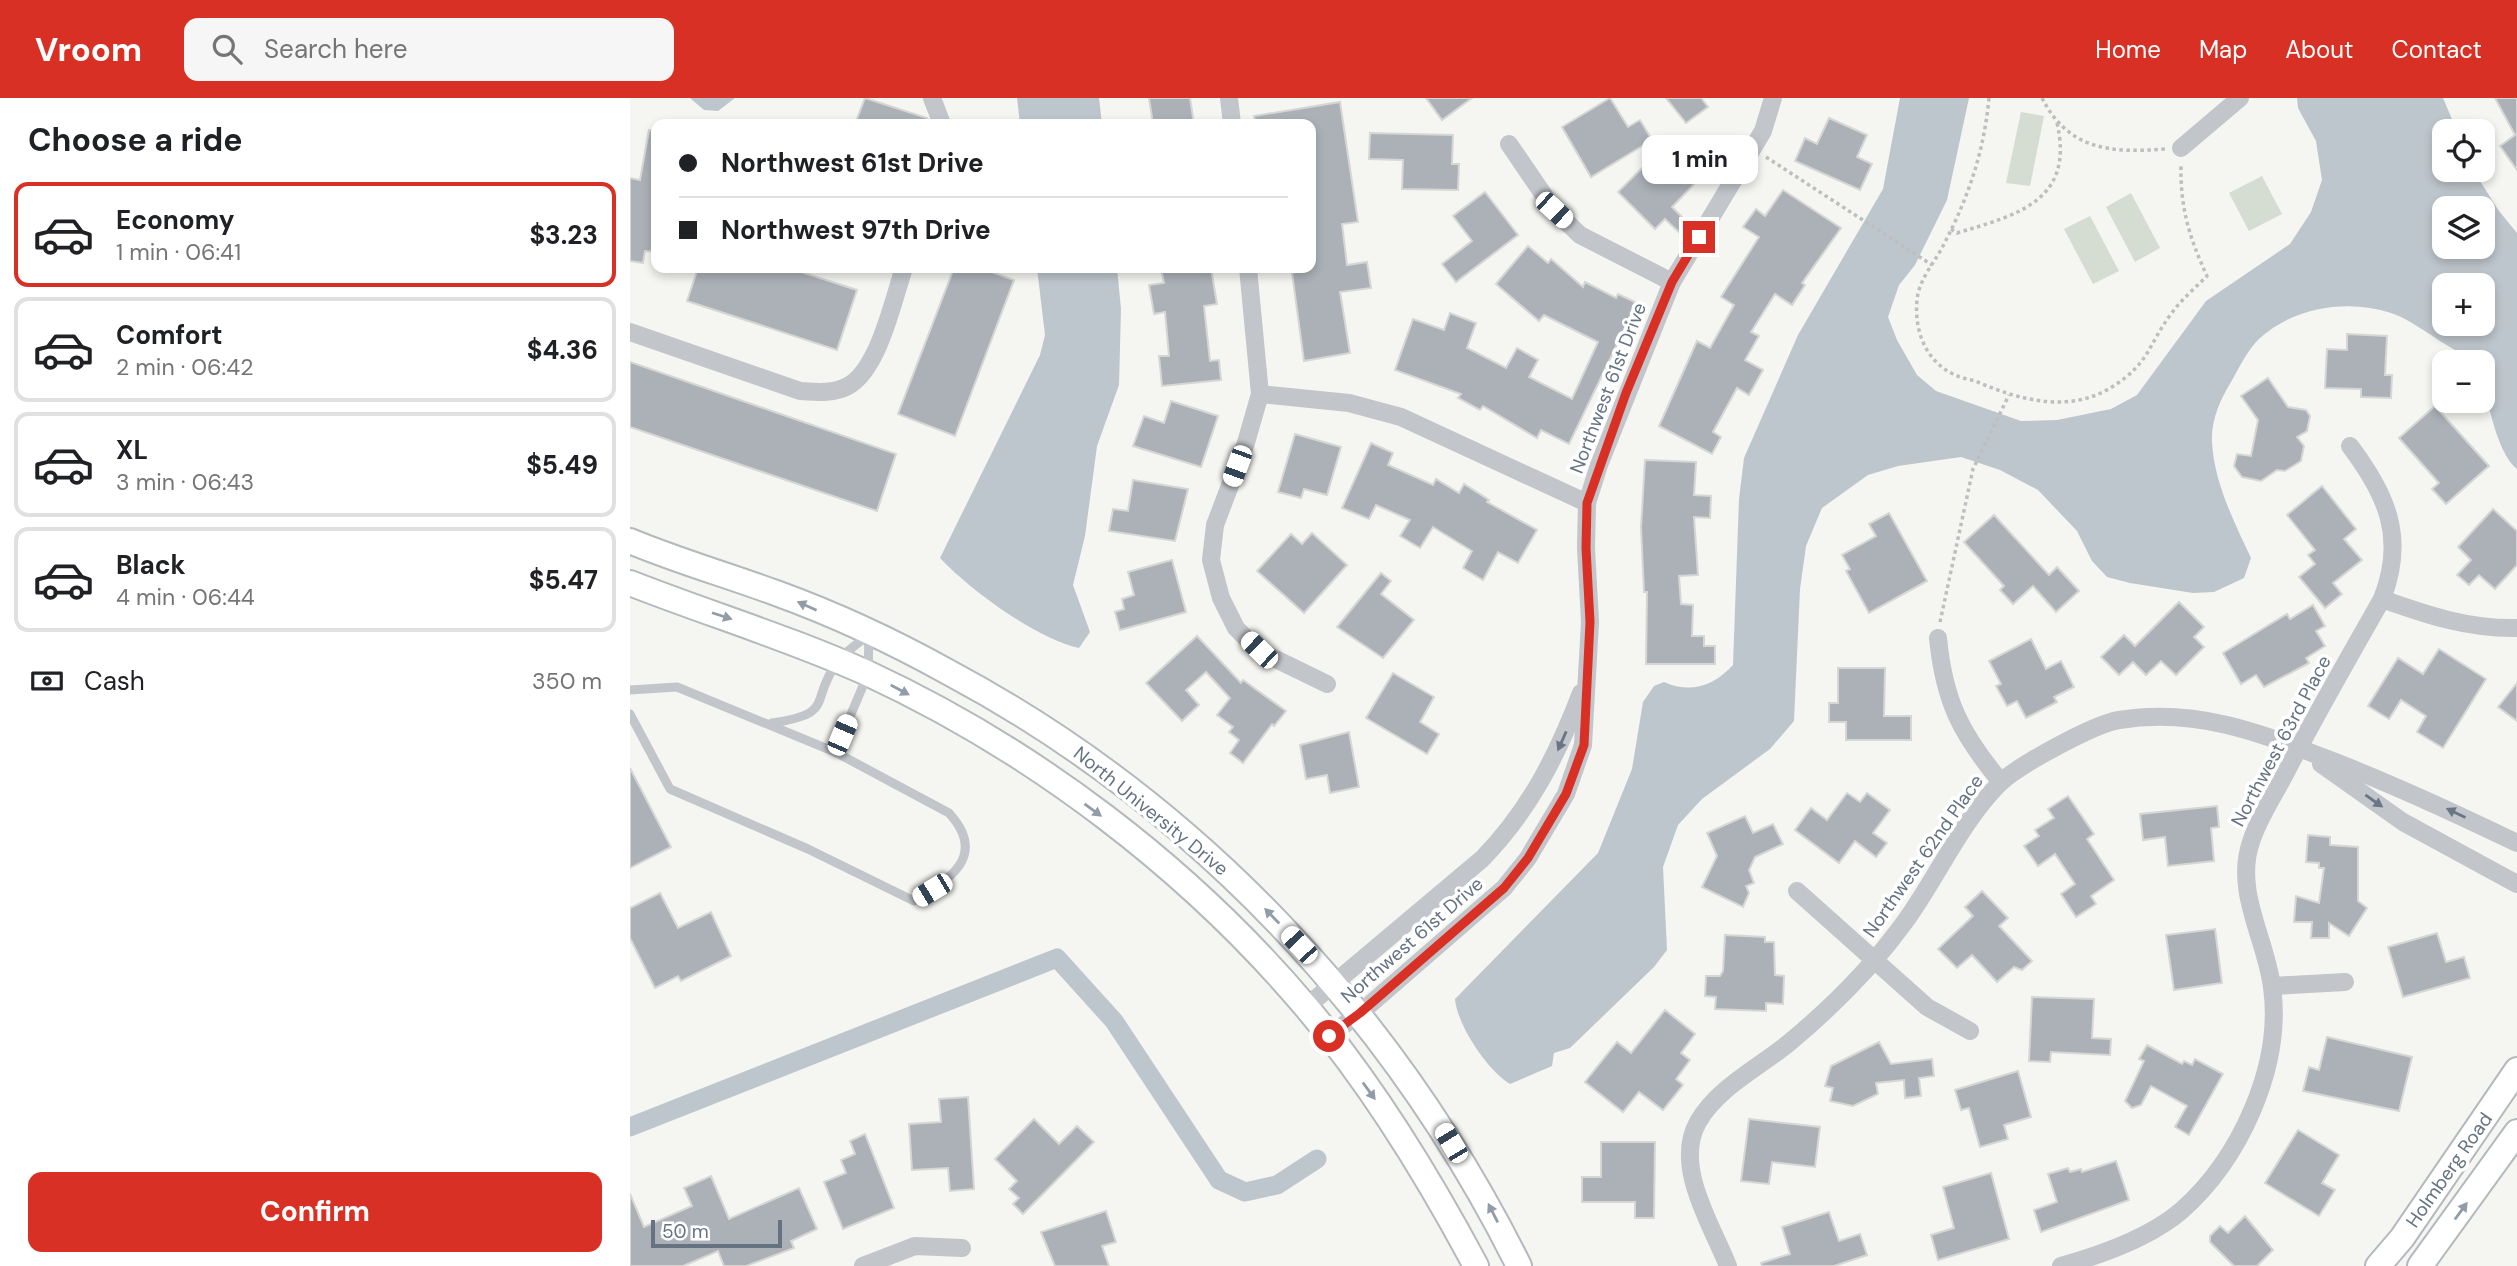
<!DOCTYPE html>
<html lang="en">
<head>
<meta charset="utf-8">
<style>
	:root { --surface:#fff; --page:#f6f6f6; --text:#202124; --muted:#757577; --line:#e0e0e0; --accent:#d93025 }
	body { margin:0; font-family:"DM Sans",sans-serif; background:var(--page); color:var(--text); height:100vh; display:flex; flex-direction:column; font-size:26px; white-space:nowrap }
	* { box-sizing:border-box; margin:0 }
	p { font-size:23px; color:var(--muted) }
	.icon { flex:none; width:38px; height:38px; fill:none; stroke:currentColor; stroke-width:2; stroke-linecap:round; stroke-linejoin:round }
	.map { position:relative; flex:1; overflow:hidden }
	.details { display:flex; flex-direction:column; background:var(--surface); width:630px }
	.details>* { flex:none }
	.banner { position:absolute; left:21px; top:21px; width:665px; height:154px; border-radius:14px; box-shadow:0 4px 10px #0003; display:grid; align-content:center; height:154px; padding:0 28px; background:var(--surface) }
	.fabs { position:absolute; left:1802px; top:21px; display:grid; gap:14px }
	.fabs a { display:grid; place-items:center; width:63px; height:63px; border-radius:14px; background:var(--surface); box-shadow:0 4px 10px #0003; font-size:35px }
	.scale { position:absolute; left:21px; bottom:18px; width:131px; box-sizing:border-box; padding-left:7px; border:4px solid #647282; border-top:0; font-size:19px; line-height:24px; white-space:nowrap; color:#647282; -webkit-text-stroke:5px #fff; paint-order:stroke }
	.end { position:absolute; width:32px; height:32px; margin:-16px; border:9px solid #d93025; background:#fff; box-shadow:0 0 0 4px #fff }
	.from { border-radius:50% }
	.bubble { position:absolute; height:49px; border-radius:14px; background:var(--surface); box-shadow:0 4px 10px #0003; font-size:23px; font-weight:700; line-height:49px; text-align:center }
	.car { position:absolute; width:21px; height:42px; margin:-21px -10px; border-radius:9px; box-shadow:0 0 5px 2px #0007; background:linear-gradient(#fff 24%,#345 0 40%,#fff 0 76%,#345 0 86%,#fff 0) }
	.banner b { display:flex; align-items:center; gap:24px; height:66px; font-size:26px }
	.banner b+b { border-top:2px solid var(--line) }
	.banner i { width:18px; height:18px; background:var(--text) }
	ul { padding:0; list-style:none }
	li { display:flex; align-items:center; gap:21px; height:105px; margin:0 14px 10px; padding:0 14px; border:4px solid var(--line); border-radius:14px }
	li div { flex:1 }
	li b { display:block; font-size:26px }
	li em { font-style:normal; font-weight:700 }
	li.active { border-color:var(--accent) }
	li>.icon { width:63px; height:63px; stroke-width:1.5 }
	h2 { padding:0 28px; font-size:32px; line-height:84px }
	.pay { display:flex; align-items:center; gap:18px; height:77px; padding:0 28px; font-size:26px }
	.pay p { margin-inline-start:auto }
	.action { display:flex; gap:14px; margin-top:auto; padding:14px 28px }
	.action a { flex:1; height:80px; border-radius:14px; background:var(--accent); color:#fff; font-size:28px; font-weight:700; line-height:80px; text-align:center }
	header { display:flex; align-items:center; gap:42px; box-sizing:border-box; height:98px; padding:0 35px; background:var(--accent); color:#fff }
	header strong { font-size:33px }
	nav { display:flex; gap:38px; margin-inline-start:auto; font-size:24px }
	.search { width:490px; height:63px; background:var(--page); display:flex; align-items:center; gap:18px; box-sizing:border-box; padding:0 24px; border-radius:14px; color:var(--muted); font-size:26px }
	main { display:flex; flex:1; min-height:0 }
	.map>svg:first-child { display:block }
</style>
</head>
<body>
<header>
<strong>Vroom</strong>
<div class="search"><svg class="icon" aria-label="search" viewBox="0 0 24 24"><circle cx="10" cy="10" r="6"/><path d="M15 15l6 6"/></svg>Search here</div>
<nav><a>Home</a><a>Map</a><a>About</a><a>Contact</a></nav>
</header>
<main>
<section class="details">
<h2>Choose a ride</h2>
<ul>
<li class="active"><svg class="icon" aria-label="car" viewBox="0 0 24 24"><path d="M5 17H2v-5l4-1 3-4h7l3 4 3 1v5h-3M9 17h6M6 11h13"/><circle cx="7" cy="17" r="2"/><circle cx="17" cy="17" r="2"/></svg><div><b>Economy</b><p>1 min · 06:41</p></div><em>$3.23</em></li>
<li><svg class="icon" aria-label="car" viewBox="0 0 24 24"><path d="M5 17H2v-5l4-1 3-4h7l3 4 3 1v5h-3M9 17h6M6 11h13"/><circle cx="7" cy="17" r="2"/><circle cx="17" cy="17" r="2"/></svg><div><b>Comfort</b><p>2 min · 06:42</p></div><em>$4.36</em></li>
<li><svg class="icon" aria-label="car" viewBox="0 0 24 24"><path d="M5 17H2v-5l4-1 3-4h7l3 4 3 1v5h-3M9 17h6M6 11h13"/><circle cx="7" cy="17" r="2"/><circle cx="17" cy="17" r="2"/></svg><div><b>XL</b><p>3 min · 06:43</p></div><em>$5.49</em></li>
<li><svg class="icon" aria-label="car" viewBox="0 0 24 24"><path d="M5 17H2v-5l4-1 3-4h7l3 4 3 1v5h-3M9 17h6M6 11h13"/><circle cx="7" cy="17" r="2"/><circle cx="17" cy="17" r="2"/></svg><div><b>Black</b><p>4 min · 06:44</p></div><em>$5.47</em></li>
</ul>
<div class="pay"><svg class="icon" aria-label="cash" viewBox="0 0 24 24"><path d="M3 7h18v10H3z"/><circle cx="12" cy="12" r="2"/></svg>Cash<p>350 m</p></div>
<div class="action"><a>Confirm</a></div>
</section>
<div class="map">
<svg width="1887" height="1168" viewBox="0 0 1887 1168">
	<rect width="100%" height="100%" fill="#f5f5f1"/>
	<g fill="#d5dcd2">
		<polygon points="1391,14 1414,18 1400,88 1376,85"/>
		<polygon points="1632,78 1652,116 1619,133 1599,95"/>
		<polygon points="1501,95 1530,150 1505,164 1476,109"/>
		<polygon points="1460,118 1489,173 1463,186 1434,131"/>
	</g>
	<g fill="#bec6cd" fill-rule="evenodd">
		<polygon points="60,0 105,0 88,13 74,12"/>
		<polygon points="387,0 469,0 472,26 390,26"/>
		<path d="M1270,0H1339L1317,102L1285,167L1269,187L1258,219L1267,242L1287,277L1306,293L1391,323L1427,322L1481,311L1507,297L1576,203L1660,146L1681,114L1692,82L1686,43L1668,10L1667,0H1813L1827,33H1815V72H1843L1869,113L1887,135V371C1866,355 1853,290 1853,264C1834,264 1785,222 1761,215C1718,201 1664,209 1630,240C1618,251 1609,270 1601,284C1590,302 1581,322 1582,344C1584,384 1604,424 1621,460L1614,480L1584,494L1563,495L1500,485L1477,479L1462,463L1447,433L1408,392L1370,372L1331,359L1268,368L1238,377L1192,410L1176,448L1170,491L1164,623L1140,651L1072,701L1048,727L1033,769L1037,852L1024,869L940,950L924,955L922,968L880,986C858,973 827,927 825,901L968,755L1002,671L1013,604L1024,588L1034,584C1060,596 1084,588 1103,567L1109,401L1114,360L1168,237L1253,91ZM1853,110V149H1815V110ZM1815,187H1853V226H1815Z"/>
		<path d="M407,170H487L491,211L489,287L467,348L455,438L443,487L460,534L449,550C407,541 340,492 310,460L410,257L415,237Z"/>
	</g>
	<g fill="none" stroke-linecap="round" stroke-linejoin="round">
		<polyline stroke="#bec6cd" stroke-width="19" points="0,1029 427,860 484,923 589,1082 615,1094 647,1087 687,1061"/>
	</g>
	<g fill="#abb1b7" stroke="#d6d6d4" stroke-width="2">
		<polygon points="235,0 297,20 300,26 225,26"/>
		<polygon points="519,0 560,0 564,26 523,26"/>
		<polygon points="796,0 842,0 812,22"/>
		<polygon points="980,0 998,29 1010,22 1022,42 961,79 932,29"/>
		<polygon points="1036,0 1071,0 1078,9 1056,25"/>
		<polygon points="1865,0 1887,0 1887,72 1870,48 1885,37"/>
		<polygon points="710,4 728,124 712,126 717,167 737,164 741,190 710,194 720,255 674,263 662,175 681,170 681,26 625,26 624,18"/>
		<polygon points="1199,20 1237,37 1227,59 1242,66 1230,92 1165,63 1175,40 1187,46"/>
		<polygon points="19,32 26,32 26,154 15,153 13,165 0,163 0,80 10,82"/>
		<polygon points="740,35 823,37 822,66 829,66 828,92 772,91 773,62 739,61"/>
		<polygon points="1035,47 1069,81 1042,109 1062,129 1055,140 1035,121 1025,131 988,94"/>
		<polygon points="1153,92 1211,130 1172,185 1175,187 1162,207 1145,196 1121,234 1129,238 1115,262 1133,272 1119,297 1107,290 1083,334 1091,339 1082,356 1029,328 1067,243 1080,250 1104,207 1091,199 1129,139 1113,129 1126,111 1135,118"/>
		<polygon points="855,94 888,137 826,184 812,166 842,143 823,118"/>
		<polygon points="898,148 918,165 921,161 953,189 955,184 986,200 988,196 1007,205 939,346 911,332 907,340 853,308 850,312 828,300 831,296 765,272 783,221 814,232 820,215 846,225 837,250 876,270 887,250 908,262 899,279 942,301 968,244 914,217 909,223 866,186"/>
		<polygon points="68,170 159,170 227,192 207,252 57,203"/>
		<polygon points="324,170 351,170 384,182 325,338 268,316"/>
		<polygon points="531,170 581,170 587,206 574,208 580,263 589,262 591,282 532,288 529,258 539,258 535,214 524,216 519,187 534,185"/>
		<polygon points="1717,236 1757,238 1755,277 1762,277 1761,300 1731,299 1731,291 1695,290 1697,251 1717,252"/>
		<polygon points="0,264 266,356 247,413 0,329"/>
		<polygon points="1638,280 1658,309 1676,312 1680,318 1677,333 1667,339 1674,348 1671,363 1655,373 1647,372 1631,383 1612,379 1604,368 1607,356 1621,358 1628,322 1611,298"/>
		<polygon points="541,303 588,318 571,369 503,348 514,318 534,325"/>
		<polygon points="1805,308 1859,368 1816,406 1802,391 1809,385 1769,340"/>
		<polygon points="665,336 711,349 697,397 674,391 671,400 648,394"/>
		<polygon points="741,345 763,355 758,367 803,387 806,381 829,395 834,386 859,402 857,404 907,432 888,465 868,454 853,482 833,470 842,453 803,429 790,450 770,438 780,422 746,407 739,421 712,410"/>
		<polygon points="1015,362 1066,364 1064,397 1081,398 1080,420 1064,419 1068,477 1049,478 1051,506 1063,507 1062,538 1074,538 1074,548 1085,548 1085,566 1016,566 1017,494 1014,494 1011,429"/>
		<polygon points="503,382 558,391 545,443 479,433 483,411 498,413"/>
		<polygon points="1692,388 1726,431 1714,441 1732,462 1703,485 1712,496 1695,510 1669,479 1685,466 1678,457 1685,452 1657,417"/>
		<polygon points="1863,411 1887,433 1887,467 1865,491 1849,477 1839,487 1827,477 1841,462 1828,449"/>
		<polygon points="1259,415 1297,483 1239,515 1216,473 1220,471 1212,457 1246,438 1239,426"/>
		<polygon points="1364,417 1419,477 1427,469 1449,493 1426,514 1403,488 1383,506 1370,492 1374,488 1334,444"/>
		<polygon points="682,435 717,467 674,515 627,473 661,436 672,446"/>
		<polygon points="542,462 556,514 490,532 485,514 494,511 492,501 504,497 498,474"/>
		<polygon points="751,475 761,483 751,496 784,522 753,560 707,529"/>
		<polygon points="1549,504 1574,529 1564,539 1574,549 1546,577 1531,563 1516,577 1503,564 1489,577 1471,559 1494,537 1505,548"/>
		<polygon points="1683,507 1695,528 1686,533 1695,548 1676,560 1679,565 1634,589 1626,577 1611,586 1593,555 1657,516 1660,521"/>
		<polygon points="567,538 611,585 613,582 656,613 644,628 642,626 613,665 600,655 609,642 599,634 603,629 587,617 600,600 576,574 556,592 569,607 552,623 516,585"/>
		<polygon points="1401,541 1416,571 1431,563 1444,589 1424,599 1427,604 1396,620 1387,603 1377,608 1366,588 1371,586 1359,563"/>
		<polygon points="1809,551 1856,581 1813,650 1787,634 1796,618 1771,602 1759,621 1738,608 1768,560 1793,576"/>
		<polygon points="1208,570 1255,570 1254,618 1281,618 1281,642 1216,642 1216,624 1199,624 1199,605 1208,605"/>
		<polygon points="763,575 804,599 790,624 809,636 797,656 736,620"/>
		<polygon points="1887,585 1887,623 1868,609"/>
		<polygon points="719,634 729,689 700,695 697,677 676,681 670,647"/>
		<polygon points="0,670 41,749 0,770"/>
		<polygon points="1217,695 1230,704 1237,695 1260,712 1243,735 1257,745 1246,759 1225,743 1209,765 1165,732 1181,710 1197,722"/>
		<polygon points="1438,698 1464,736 1457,741 1484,782 1461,798 1466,806 1446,819 1431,796 1445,786 1425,756 1408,768 1394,748 1409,738 1405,732 1424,720 1418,711"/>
		<polygon points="1587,708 1589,729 1581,730 1584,763 1538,768 1535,739 1513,742 1510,716"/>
		<polygon points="1115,718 1123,735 1143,726 1153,746 1125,759 1119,772 1124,785 1116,788 1119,795 1113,809 1072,789 1087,758 1077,735"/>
		<polygon points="1678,737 1700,739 1700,747 1728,749 1728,803 1737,810 1719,838 1699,825 1699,840 1681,840 1682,824 1664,824 1666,798 1689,805 1694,770 1689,770 1689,765 1676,764"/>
		<polygon points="1352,793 1378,820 1369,828 1402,863 1392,872 1384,869 1367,884 1342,857 1327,870 1308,851 1343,818 1335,809"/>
		<polygon points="30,795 48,830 81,814 101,858 51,883 48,878 25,890 0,840 0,810"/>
		<polygon points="1585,831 1592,885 1544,892 1536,837"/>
		<polygon points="1807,835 1816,864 1834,859 1840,880 1773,899 1758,849"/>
		<polygon points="1095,837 1135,839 1135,844 1144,844 1145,877 1154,878 1153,906 1136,905 1136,913 1085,911 1086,899 1075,898 1076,878 1090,878 1093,873"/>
		<polygon points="1402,899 1464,901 1462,940 1481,941 1480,957 1421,954 1420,964 1399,963"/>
		<polygon points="1035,912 1065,936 1051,955 1060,962 1046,981 1053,987 1033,1012 1009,994 993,1014 955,984 987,944 1001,955"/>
		<polygon points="1697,939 1782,959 1769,1013 1673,993 1679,969 1689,972"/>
		<polygon points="1249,944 1261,966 1302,961 1304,978 1289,980 1291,998 1275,1000 1274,982 1246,985 1248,996 1223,1008 1200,1003 1203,990 1195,988 1201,968"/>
		<polygon points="1517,947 1552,966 1554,963 1562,967 1565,961 1593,976 1559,1037 1545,1029 1557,1008 1521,988 1511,1007 1502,1010 1495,1003 1514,963 1509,961"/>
		<polygon points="1388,973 1401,1019 1374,1027 1378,1041 1350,1049 1339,1010 1331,1012 1325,992"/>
		<polygon points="338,999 344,1091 320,1093 318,1070 282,1072 279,1026 311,1024 309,1001"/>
		<polygon points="404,1021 429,1046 447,1028 464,1044 393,1116 383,1106 389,1100 379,1091 387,1083 365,1061"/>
		<polygon points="1119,1021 1190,1029 1185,1069 1142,1064 1139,1086 1111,1083"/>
		<polygon points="1668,1032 1709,1057 1692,1085 1705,1092 1689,1118 1635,1085"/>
		<polygon points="235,1036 264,1110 213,1131 194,1084 216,1075 211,1062 225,1056 220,1043"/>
		<polygon points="971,1044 1025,1044 1024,1120 1005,1120 1005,1104 952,1104 952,1079 971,1079"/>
		<polygon points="1486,1063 1499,1102 1411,1134 1404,1112 1427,1104 1418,1076 1438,1070 1440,1074 1451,1071 1452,1074"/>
		<polygon points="1361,1075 1379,1141 1308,1162 1301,1137 1324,1130 1313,1089"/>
		<polygon points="81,1078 99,1121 169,1090 187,1131 161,1143 164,1150 116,1168 94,1168 88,1153 53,1168 0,1168 0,1096 14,1129 62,1108 54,1090"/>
		<polygon points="476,1113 486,1144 472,1148 479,1168 425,1168 411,1134"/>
		<polygon points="1199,1114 1209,1143 1230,1136 1237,1157 1204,1168 1132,1168 1131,1165 1160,1156 1152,1129"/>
		<polygon points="1615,1118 1643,1152 1627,1168 1604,1168 1580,1144 1580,1138 1590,1128 1598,1135"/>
	</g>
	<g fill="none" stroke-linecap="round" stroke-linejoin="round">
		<g stroke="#b4b9be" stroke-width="28">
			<g id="secondary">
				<path d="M0,443C48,463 97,477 146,495C204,516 264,544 318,574C566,706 764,917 889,1168"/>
				<path d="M0,485C79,516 159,540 237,575C403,652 558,769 677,910C743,988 798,1078 846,1168"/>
				<polyline points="1748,1168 1772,1140 1887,972"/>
				<polyline points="1790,1168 1887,1034"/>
			</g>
		</g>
		<g stroke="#bcbec0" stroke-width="3.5" stroke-dasharray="3.5 3.5" stroke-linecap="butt">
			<path d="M1359,0C1354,53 1339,98 1314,146C1305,164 1289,181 1287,202C1284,233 1296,264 1325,277C1333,281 1342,281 1350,285C1393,303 1440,315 1482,289C1520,265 1518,247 1541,216C1551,202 1565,190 1577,178C1559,139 1550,109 1551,66"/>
			<path d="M1412,0C1439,53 1482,55 1535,51"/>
			<polyline points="1136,59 1302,167"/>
			<path d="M1321,131L1327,135C1387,117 1445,103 1427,25"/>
			<polyline points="1310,524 1343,371 1379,297"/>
		</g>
		<g stroke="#c2c5c9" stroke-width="9">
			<path d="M0,592L47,589L205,654L319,715C358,758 320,781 284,803L178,751L40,691L0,616"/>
			<path d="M142,625C207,615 178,604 208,563C216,553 229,545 238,537"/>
			<polyline points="205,654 238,576 239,538"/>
		</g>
		<g stroke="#c2c5c9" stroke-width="18">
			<polyline points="302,0 312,26"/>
			<polyline points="599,0 602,26"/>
			<polyline points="879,46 924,112 950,137 1042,184"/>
			<polyline points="1551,50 1610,0"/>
			<polyline points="618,170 630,296 615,348 585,427 581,462 591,500 606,530 629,553 697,586"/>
			<path d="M0,234L170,293C186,294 203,296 218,288C249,271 263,202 274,170"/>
			<polyline points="630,296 719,305 771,319 957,405"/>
			<path d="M1752,501C1797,517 1838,531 1887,530"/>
			<path d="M1308,540C1314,603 1331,636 1371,684"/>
			<polyline points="1691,666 1773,724 1887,786"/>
			<polyline points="1167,793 1297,909 1340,933"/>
			<polyline points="1642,888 1715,884"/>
			<path d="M676,909L852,761C899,713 927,658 951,595"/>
			<polyline points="699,938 730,915 874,790 898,760 936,696 953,647 960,524 956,450 957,405 969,367 1042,184 1133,33 1143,0"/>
			<polyline points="233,1168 285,1148 332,1150"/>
			<path d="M1098,1168C1082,1127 1043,1068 1068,1024C1088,989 1130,969 1160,944C1202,909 1242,869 1274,825C1307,780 1330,725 1370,685C1389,667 1464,626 1489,622C1568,609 1633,636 1705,664C1767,688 1827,716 1887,745"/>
			<path d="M1431,1168C1471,1157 1519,1140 1551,1113C1610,1061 1653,968 1642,889C1636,841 1604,793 1621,744C1628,721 1643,699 1654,678C1685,618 1719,559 1752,501C1776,440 1757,397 1720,348"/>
		</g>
		<use href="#secondary" stroke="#fff" stroke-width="24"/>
	</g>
	<defs><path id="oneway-solid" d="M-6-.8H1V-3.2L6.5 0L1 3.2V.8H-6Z" transform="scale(1.75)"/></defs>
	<g fill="#929ca8">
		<use href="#oneway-solid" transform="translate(177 508) rotate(-156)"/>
		<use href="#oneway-solid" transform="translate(92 518) rotate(18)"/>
		<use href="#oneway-solid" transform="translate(270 592) rotate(28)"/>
		<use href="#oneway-solid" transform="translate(463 712) rotate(36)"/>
		<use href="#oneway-solid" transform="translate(642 818) rotate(-134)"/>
		<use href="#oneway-solid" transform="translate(739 993) rotate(54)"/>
		<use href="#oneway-solid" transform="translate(1831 1113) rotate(-54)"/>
		<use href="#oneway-solid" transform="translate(863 1115) rotate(-117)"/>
	</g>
	<g fill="#697686">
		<use href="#oneway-solid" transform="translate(932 643) rotate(114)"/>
		<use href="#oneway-solid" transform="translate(1744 703) rotate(35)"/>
		<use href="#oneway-solid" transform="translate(1826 715) rotate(-154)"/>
	</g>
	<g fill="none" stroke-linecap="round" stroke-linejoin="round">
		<polyline stroke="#d93025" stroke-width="9" points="699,938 730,915 874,790 898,760 936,696 954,647 960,524 956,450 957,405 996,295 1042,184 1069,139"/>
	</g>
	<g text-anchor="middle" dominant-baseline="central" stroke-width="7" stroke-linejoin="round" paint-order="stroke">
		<g font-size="19" fill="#647282" stroke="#fff">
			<text transform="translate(978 290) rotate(-69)">Northwest 61st Drive</text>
			<text transform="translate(1651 643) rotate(-62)">Northwest 63rd Place</text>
			<text transform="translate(521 713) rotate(39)">North University Drive</text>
			<text transform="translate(1293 758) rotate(-55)">Northwest 62nd Place</text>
			<text transform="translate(782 842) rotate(-41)">Northwest 61st Drive</text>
			<text transform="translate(1819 1072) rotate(-55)">Holmberg Road</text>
		</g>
	</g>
</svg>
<div class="fabs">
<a><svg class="icon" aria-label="locate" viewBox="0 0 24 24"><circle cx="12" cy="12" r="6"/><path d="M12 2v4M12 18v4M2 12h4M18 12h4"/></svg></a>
<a><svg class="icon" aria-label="layers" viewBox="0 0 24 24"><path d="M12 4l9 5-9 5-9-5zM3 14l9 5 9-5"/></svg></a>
<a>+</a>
<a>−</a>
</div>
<div class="scale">50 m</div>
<i class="end from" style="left:699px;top:938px"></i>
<i class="end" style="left:1069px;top:139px"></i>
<div class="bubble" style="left:1012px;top:37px;width:116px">1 min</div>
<i class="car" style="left:924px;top:112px;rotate:133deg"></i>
<i class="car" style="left:607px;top:368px;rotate:200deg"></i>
<i class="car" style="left:629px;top:552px;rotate:314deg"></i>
<i class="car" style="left:212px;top:637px;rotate:23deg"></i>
<i class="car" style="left:302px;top:792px;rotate:239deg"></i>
<i class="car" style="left:669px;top:847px;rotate:317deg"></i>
<i class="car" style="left:821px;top:1045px;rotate:329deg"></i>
<div class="banner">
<b><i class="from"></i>Northwest 61st Drive</b>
<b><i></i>Northwest 97th Drive</b>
</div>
</div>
</main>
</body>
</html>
